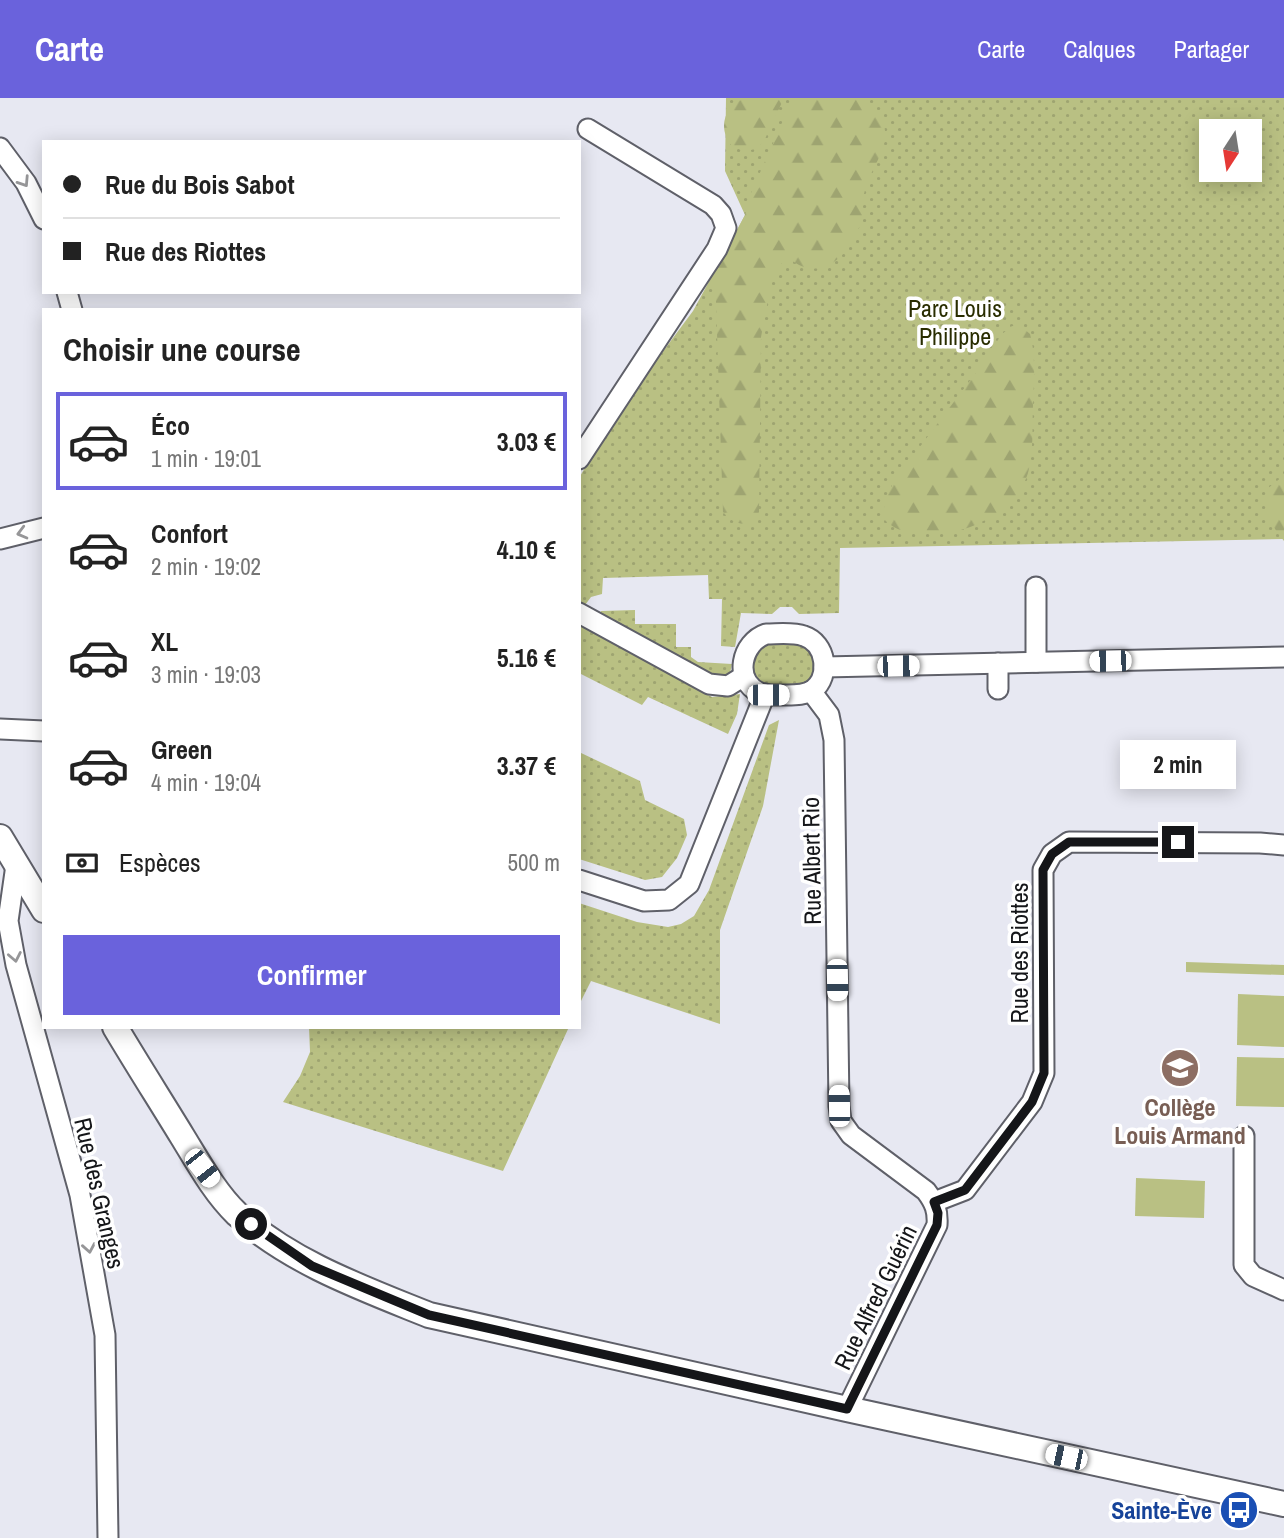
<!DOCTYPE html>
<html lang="fr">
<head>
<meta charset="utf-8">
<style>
	:root { --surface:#fff; --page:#f6f6f6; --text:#222; --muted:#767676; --line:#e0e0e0; --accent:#6a62dc }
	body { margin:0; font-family:"Archivo Narrow",sans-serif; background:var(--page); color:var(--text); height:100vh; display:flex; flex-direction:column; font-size:26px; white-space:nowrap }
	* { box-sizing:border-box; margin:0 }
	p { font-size:23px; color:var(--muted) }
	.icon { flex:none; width:38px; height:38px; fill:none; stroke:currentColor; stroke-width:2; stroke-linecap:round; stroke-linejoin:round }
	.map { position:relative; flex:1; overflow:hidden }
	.panel { position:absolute; left:42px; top:210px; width:539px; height:721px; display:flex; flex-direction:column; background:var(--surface); border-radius:0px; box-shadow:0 4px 18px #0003 }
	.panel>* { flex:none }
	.guide { position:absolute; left:42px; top:42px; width:539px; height:154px; border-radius:0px; box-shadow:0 4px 18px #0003; display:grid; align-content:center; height:154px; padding:0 21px; background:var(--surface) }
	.needle { width:46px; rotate:192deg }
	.tools { position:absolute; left:1199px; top:21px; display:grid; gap:14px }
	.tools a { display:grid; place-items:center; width:63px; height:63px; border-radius:0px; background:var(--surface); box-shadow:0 4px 18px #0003; font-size:35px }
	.end { position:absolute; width:32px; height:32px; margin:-16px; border:9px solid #151619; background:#fff; box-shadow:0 0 0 4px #fff }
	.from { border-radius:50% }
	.bubble { position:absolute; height:49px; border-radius:0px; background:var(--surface); box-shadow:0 4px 18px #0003; font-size:23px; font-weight:700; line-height:49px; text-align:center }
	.car { position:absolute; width:21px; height:42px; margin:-21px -10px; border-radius:9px; box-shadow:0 0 5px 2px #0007; background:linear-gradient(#fff 24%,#345 0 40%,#fff 0 76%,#345 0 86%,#fff 0) }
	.guide b { display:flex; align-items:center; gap:24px; height:66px; font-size:26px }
	.guide b+b { border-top:2px solid var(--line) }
	.guide i { width:18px; height:18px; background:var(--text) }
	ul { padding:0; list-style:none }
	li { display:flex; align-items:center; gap:21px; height:98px; margin:0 14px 10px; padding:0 7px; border:4px solid transparent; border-radius:0px }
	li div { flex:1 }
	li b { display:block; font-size:26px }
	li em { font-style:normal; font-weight:700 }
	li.on { border-color:var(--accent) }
	li>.icon { width:63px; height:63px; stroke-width:1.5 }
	h2 { padding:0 21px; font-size:32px; line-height:84px }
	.pay { display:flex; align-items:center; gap:18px; height:77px; padding:0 21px; font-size:26px }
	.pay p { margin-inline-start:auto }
	.button { display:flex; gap:14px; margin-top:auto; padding:14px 21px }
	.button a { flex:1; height:80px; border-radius:0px; background:var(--accent); color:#fff; font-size:28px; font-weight:700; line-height:80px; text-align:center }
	header { display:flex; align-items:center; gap:42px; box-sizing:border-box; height:98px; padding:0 35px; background:var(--accent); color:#fff }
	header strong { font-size:33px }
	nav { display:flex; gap:38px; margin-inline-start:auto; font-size:24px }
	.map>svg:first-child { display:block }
</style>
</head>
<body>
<header>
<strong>Carte</strong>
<nav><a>Carte</a><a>Calques</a><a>Partager</a></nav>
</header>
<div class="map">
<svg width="1284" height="1440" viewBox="0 0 1284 1440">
	<defs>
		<pattern id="grass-dots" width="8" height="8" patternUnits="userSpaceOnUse" patternTransform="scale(1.75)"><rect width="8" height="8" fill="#b9c083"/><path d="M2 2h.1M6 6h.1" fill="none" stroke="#9ea471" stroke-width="1.8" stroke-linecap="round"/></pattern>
		<pattern id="forest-firs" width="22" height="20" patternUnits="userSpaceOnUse" patternTransform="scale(1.75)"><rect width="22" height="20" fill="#b9c083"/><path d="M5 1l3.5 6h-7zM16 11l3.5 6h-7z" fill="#9ea471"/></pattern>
	</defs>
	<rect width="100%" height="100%" fill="#e7e8f2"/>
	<g fill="url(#grass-dots)" fill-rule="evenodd">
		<path d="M726,0H1284V441L840,450L839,515L799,516L792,509H780L772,516L741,515L735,549L721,548L722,501H709L708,477L603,480L602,496L591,499L582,511L579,510V380L618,314L693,213L745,117L725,73ZM1211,33H1250V72H1211Z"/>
		<polygon points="635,512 635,526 676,526 676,549 691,549 691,559 698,564 732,566 729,580 721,583 597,520 601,513"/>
		<polygon points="579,527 712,599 740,596 737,616 728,636 648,599 642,607 579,575"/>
		<path d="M768,543C794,543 800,539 816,561L813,580L802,588L764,587L753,578L752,558Z"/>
		<polygon points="779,622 763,708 720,832 720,926 591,883 579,907 579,805 637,824 668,829 681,826 694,818 709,792 769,627"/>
		<polygon points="579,654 640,683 645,702 684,721 687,737 677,760 662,779 645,782 579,761"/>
		<polygon points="309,929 569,929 503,1073 283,1004 300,978 310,954"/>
	</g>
	<g fill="url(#forest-firs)">
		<path d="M746,0H784L764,43C756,54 744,55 732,48C717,31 724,6 746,0Z"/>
		<path d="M793,0H865C904,38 877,54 865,92C862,101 864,111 862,119C855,152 823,188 790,161L781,166L772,181L761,239L759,414C750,432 734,427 723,414L715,175L745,117L751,95Z"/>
		<path d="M1012,228L1023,230L1030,236C1036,257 1034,283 1033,306C1032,328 1034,354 1028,375C1017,412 969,436 934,436C916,436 896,435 884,421C882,407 888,396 894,383L975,276L1002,236Z"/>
		<path d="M1282,379H1284V443C1270,426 1264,413 1267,391Z"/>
	</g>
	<g fill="#b9c083">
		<polygon points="1186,864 1284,867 1284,877 1186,874"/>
		<polygon points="1238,896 1284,898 1284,949 1237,947"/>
		<polygon points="1237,959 1284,960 1284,1009 1236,1008"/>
		<polygon points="1136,1080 1205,1083 1204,1120 1135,1118"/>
	</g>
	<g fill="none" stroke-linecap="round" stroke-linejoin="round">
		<g stroke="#5f6069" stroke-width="23">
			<g id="minor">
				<polyline points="0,50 26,85 44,121"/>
				<polyline points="67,194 72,212"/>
				<polyline points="579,361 717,151 726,130 721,116 713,107 588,31"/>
				<polyline points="0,441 44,430"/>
				<polyline points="579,515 709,586 728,588 744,578"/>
				<path d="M766,536C778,536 793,534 804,538C826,545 831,578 813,592C805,597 796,597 787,597C778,597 768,598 760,595C732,582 742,544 766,536Z"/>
				<polyline points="1036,564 1036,489"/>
				<polyline points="998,565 998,591"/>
				<polyline points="824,569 1284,559"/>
				<path d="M811,593L829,617L834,642L839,1008L841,1023L851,1037L926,1093C935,1105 938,1113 937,1127L847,1311"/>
				<polyline points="0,631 44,633"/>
				<polyline points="16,767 8,823 16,867 80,1097 105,1237 108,1440"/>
				<polyline points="579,782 644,803 669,802 689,786 765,596"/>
				<polyline points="1244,1038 1244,1167 1253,1178 1284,1192"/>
				<polyline points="934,1104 965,1092 1032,1004 1044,975 1043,772 1052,756 1069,744 1260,745 1284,747"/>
			</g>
		</g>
		<g stroke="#5f6069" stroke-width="28">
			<g id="major">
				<polyline points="0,739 44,812"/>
				<path d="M115,929C137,966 160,1002 182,1038C198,1064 215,1095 237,1116C292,1165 362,1190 429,1217L847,1311L1284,1406"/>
			</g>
		</g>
		<use href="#minor" stroke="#fff" stroke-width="19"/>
		<use href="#major" stroke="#fff" stroke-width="24"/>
	</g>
	<defs><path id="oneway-chevron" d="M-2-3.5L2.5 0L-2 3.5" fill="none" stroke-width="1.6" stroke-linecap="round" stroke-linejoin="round" transform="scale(1.75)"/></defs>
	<g stroke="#969698">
		<use href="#oneway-chevron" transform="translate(24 84) rotate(57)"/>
		<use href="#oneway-chevron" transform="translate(22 435) rotate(165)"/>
		<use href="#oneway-chevron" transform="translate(15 859) rotate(79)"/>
		<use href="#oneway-chevron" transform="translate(89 1150) rotate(80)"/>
	</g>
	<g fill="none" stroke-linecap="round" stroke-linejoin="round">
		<polyline stroke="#151619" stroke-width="9" points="251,1126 312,1168 429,1217 847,1311 937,1127 938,1115 934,1104 965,1092 1032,1004 1044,975 1043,772 1052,756 1069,744 1178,744"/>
	</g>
	<defs>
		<g id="school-disc" transform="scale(2.0125)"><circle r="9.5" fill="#8d6e63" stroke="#fff"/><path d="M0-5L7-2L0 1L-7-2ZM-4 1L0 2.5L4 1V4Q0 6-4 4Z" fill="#fff"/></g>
		<g id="bus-disc" transform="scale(2.0125)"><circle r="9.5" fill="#1a4fb4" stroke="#fff"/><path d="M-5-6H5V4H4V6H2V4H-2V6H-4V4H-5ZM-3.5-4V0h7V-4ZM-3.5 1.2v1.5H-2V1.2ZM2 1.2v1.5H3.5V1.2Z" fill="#fff"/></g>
	</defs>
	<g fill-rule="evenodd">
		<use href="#school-disc" x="1180" y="970"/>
		<use href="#bus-disc" x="1239" y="1412"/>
	</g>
	<g text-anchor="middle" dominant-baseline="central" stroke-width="7" stroke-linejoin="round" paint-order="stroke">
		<g font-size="24" fill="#292d00" stroke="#fff">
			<text x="955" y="210">Parc Louis<tspan x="955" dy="28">Philippe</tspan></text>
		</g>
		<g font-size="24" fill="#151619" stroke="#fff">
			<text transform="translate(811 763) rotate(-91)">Rue Albert Rio</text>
			<text transform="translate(1019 855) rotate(-90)">Rue des Riottes</text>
			<text transform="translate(100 1095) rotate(77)">Rue des Granges</text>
			<text transform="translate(875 1199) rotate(-64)">Rue Alfred Guérin</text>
		</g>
		<g font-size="24" font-weight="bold" fill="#785e54" stroke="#fff">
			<text x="1180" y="1009">Collège<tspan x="1180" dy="28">Louis Armand</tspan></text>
		</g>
		<g font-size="24" font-weight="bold" fill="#164399" stroke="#fff" text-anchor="end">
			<text x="1212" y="1412">Sainte-Ève</text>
		</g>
	</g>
</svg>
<div class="tools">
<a><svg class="needle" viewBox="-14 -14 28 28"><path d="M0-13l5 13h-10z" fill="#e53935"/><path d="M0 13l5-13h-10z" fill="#767676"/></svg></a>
</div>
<i class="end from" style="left:251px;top:1126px"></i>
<i class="end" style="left:1178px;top:744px"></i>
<div class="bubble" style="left:1120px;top:642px;width:116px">2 min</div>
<i class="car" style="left:1110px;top:563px;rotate:269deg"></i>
<i class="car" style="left:898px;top:568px;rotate:89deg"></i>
<i class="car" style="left:768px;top:597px;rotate:90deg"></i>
<i class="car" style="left:837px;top:882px;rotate:179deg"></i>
<i class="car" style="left:839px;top:1008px;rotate:359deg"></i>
<i class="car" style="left:202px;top:1070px;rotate:142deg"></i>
<i class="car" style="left:1066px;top:1359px;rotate:282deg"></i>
<div class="guide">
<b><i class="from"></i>Rue du Bois Sabot</b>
<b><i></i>Rue des Riottes</b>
</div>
<section class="panel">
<h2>Choisir une course</h2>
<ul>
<li class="on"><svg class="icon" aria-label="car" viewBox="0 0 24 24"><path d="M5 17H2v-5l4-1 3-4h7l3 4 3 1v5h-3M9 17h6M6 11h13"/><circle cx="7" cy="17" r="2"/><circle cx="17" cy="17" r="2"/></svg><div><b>Éco</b><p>1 min · 19:01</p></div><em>3.03 €</em></li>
<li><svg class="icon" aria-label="car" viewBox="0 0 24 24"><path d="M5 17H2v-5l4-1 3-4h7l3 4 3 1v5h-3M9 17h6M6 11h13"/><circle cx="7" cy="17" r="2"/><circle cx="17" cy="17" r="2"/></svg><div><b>Confort</b><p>2 min · 19:02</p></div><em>4.10 €</em></li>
<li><svg class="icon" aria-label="car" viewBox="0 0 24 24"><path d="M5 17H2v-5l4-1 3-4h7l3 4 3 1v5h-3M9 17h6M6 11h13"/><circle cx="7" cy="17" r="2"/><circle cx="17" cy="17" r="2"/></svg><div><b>XL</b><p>3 min · 19:03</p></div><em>5.16 €</em></li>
<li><svg class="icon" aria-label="car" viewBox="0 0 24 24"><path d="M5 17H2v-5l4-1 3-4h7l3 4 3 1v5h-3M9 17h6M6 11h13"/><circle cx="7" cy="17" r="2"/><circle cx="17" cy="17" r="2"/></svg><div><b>Green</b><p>4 min · 19:04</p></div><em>3.37 €</em></li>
</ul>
<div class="pay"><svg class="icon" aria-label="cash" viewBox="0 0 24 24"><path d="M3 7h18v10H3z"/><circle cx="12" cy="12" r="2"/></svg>Espèces<p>500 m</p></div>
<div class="button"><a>Confirmer</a></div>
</section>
</div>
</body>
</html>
